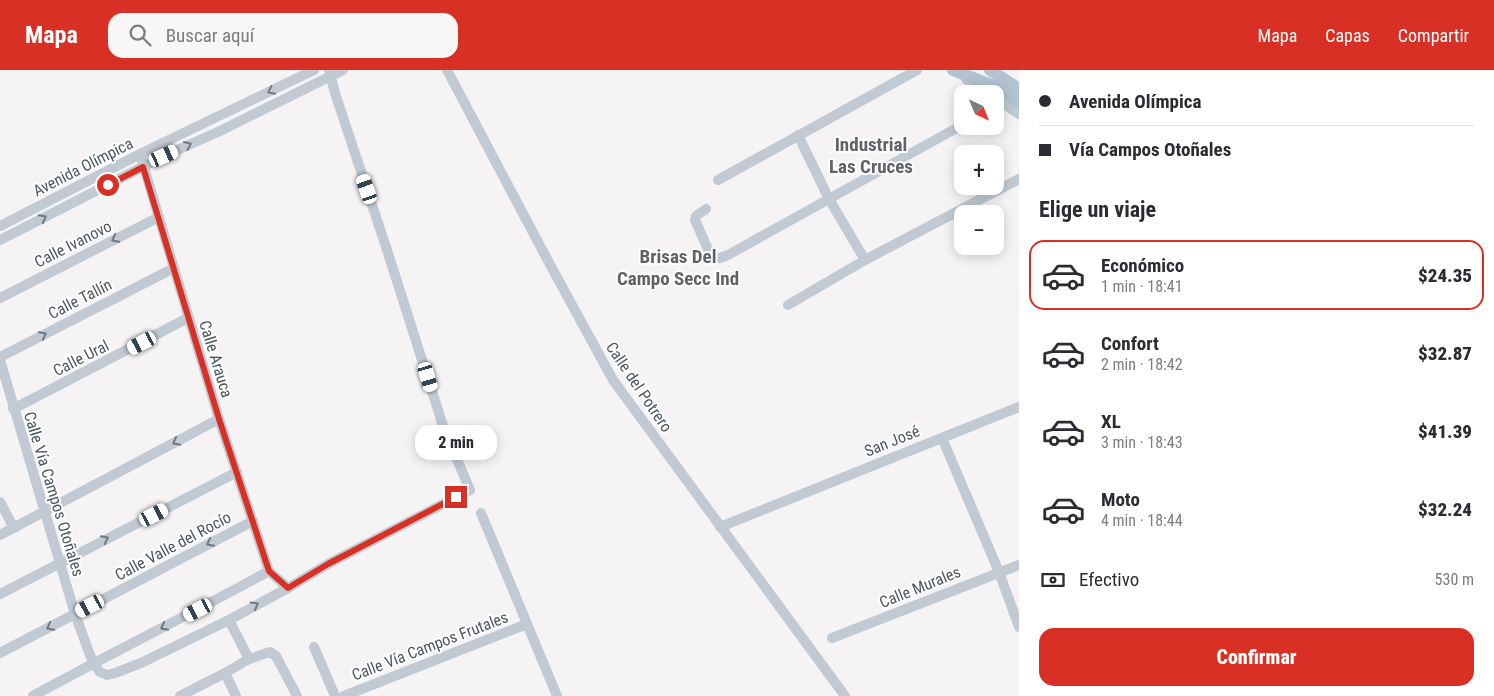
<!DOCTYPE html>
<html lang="es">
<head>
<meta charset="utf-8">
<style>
	:root { --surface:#fff; --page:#f7f7f7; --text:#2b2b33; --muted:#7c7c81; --line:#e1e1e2; --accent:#d93025 }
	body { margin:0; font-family:"Roboto Condensed",sans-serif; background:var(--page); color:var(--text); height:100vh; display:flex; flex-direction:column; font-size:19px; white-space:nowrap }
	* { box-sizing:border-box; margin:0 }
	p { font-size:16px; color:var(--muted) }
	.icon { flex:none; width:28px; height:28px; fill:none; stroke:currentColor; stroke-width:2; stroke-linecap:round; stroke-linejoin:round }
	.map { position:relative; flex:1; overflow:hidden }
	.drawer { display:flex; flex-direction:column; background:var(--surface); width:475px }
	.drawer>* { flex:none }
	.hud { display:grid; align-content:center; height:110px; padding:0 20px; background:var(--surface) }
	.needle { width:32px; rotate:137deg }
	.fabs { position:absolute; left:954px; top:15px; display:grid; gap:10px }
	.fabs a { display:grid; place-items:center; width:50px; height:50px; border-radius:10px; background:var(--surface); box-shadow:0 2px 12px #0003; font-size:25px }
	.end { position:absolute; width:22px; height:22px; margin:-11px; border:6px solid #d93025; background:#fff; box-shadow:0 0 0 2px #fff }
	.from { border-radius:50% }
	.bubble { position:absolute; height:35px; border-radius:15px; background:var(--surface); box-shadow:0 2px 12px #0003; font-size:16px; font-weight:800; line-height:35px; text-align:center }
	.car { position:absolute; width:15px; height:30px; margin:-15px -8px; border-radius:6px; box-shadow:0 0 4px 1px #0007; background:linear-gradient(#fff 24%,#345 0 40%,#fff 0 76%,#345 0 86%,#fff 0) }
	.hud b { display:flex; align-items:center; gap:18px; height:48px; font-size:19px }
	.hud b+b { border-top:1px solid var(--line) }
	.hud i { width:12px; height:12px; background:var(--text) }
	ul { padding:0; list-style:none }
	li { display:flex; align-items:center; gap:15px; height:70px; margin:0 10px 8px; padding:0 10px; border:2px solid transparent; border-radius:15px }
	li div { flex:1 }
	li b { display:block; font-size:19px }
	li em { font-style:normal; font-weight:800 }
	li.on { border-color:var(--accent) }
	li>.icon { width:45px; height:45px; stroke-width:1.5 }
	h2 { padding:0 20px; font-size:22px; line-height:60px }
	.pay { display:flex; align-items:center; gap:12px; height:55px; padding:0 20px; font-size:19px }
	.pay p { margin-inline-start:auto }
	.button { display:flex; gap:10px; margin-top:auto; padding:10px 20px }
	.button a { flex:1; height:58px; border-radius:15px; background:var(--accent); color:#fff; font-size:20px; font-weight:800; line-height:58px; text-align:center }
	header { display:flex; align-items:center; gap:30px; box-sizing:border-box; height:70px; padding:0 25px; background:var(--accent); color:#fff }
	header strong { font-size:24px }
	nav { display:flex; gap:28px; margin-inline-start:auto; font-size:18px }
	.search { width:350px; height:45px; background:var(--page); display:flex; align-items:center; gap:12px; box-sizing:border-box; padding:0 18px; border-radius:15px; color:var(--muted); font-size:19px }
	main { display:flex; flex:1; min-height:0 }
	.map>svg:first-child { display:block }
</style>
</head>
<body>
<header>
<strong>Mapa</strong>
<div class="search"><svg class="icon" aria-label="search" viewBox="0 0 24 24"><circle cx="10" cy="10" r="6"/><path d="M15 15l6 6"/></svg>Buscar aquí</div>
<nav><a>Mapa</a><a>Capas</a><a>Compartir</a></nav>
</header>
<main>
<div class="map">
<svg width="1019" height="626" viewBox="0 0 1019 626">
	<rect width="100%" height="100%" fill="#f5f3f3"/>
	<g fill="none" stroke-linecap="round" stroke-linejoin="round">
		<g stroke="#c1cad2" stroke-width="10">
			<polyline points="447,0 547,189 613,310 845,626"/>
			<polyline points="966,9 988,24"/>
			<polyline points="995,28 1019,44"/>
			<polyline points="798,65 829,129 865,190"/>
			<polyline points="140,84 219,349 269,501 288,518 328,494 470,420 444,359 388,183 335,23 329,0"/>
			<polyline points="718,110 917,0"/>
			<path d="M706,139L696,146L695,150L711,186C716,191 722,187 728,185L962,55"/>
			<polyline points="0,156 140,84 314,0"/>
			<polyline points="0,170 164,86 220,61 343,0"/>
			<polyline points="0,228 159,147"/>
			<polyline points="788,235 865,190 1019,109"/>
			<polyline points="0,287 174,198"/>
			<polyline points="0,290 75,544 93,593 100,602 107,605 115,603 141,593 229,550 288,518"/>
			<polyline points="13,339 188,248"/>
			<polyline points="942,368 999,502 1019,557"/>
			<polyline points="0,432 14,458"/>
			<polyline points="481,443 557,626"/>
			<polyline points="720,457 1019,337"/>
			<polyline points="0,465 219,349"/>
			<polyline points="0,524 237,402"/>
			<polyline points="229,550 249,589"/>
			<polyline points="832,568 1019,495"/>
			<polyline points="314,577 335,626"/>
			<polyline points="0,583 253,451"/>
			<polyline points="225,603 236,626"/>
			<path d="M33,626C111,583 191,544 269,501"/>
			<polyline points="180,626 225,603 249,589 270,582 276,586 297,626"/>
			<polyline points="344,626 527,554"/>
		</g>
		<g stroke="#b3c2d1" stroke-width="12">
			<polyline points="953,0 991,15 1019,32"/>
			<polyline points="990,0 1019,19"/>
		</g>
	</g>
	<defs><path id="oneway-chevron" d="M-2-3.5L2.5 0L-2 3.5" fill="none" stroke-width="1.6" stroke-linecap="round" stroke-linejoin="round" transform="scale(1.25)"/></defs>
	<g stroke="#6e7983">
		<use href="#oneway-chevron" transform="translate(271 21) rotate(154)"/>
		<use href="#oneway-chevron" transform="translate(188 75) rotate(-24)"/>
		<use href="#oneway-chevron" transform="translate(43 148) rotate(-27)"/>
		<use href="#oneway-chevron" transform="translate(115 169) rotate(153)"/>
		<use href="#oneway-chevron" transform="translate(43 265) rotate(-27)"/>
		<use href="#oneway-chevron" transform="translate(176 372) rotate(152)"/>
		<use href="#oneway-chevron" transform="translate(105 469) rotate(-27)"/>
		<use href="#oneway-chevron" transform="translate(210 473) rotate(152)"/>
		<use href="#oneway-chevron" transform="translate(255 535) rotate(-30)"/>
		<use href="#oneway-chevron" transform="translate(50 557) rotate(153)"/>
		<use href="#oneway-chevron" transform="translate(164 557) rotate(153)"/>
	</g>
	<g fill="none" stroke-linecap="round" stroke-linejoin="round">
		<polyline stroke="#d93025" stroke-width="6" points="108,115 143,97 219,349 269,501 288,518 328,494 456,427"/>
	</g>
	<g text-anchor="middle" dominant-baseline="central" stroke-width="4" stroke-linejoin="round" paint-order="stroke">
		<g font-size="16" fill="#4a5661" stroke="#fff">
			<text transform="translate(83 97) rotate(-27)">Avenida Olímpica</text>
			<text transform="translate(73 174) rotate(-27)">Calle Ivanovo</text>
			<text transform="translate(80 229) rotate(-27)">Calle Tallín</text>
			<text transform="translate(81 288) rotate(-27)">Calle Ural</text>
			<text transform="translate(216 289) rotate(73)">Calle Arauca</text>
			<text transform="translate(639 317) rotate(56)">Calle del Potrero</text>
			<text transform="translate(892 371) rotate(-22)">San José</text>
			<text transform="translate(54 424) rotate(73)">Calle Vía Campos Otoñales</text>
			<text transform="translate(173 476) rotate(-28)">Calle Valle del Rocío</text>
			<text transform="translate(920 517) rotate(-22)">Calle Murales</text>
			<text transform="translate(430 576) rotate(-21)">Calle Vía Campos Frutales</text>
		</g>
		<g font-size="19" font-weight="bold" fill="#5f6368" stroke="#fff">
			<text x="871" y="74">Industrial<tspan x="871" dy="22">Las Cruces</tspan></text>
			<text x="678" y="186">Brisas Del<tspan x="678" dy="22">Campo Secc Ind</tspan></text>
		</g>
	</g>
</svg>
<div class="fabs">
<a><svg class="needle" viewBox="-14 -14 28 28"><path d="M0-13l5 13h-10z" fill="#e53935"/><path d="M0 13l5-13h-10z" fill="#7c7c81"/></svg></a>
<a>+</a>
<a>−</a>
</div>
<i class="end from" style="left:108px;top:115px"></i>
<i class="end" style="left:456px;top:427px"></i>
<div class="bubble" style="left:415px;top:355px;width:82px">2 min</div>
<i class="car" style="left:164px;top:86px;rotate:66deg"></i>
<i class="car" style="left:367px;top:119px;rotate:341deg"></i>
<i class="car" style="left:142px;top:273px;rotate:243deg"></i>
<i class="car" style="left:428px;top:307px;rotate:163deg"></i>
<i class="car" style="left:154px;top:445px;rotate:63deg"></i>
<i class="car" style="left:90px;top:536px;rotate:242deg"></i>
<i class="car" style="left:198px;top:540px;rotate:243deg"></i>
</div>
<section class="drawer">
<div class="hud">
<b><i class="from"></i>Avenida Olímpica</b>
<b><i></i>Vía Campos Otoñales</b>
</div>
<h2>Elige un viaje</h2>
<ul>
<li class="on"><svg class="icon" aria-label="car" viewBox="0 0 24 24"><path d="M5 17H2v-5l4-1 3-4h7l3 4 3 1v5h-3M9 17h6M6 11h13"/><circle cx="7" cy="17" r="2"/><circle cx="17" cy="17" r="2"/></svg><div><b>Económico</b><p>1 min · 18:41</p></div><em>$24.35</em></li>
<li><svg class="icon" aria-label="car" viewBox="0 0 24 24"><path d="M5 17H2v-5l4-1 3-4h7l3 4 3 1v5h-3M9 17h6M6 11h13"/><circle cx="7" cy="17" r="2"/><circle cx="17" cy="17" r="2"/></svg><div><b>Confort</b><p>2 min · 18:42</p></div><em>$32.87</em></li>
<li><svg class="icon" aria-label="car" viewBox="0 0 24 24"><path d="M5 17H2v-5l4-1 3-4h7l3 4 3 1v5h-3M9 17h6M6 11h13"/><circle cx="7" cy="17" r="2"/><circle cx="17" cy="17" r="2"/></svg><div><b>XL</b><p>3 min · 18:43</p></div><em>$41.39</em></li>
<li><svg class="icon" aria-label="car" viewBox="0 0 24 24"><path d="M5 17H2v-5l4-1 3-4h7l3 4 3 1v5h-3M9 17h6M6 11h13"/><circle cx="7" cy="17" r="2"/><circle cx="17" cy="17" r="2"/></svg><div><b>Moto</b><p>4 min · 18:44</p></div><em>$32.24</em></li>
</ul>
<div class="pay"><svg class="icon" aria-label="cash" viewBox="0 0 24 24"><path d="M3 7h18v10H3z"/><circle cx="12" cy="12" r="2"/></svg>Efectivo<p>530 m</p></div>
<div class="button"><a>Confirmar</a></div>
</section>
</main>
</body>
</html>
